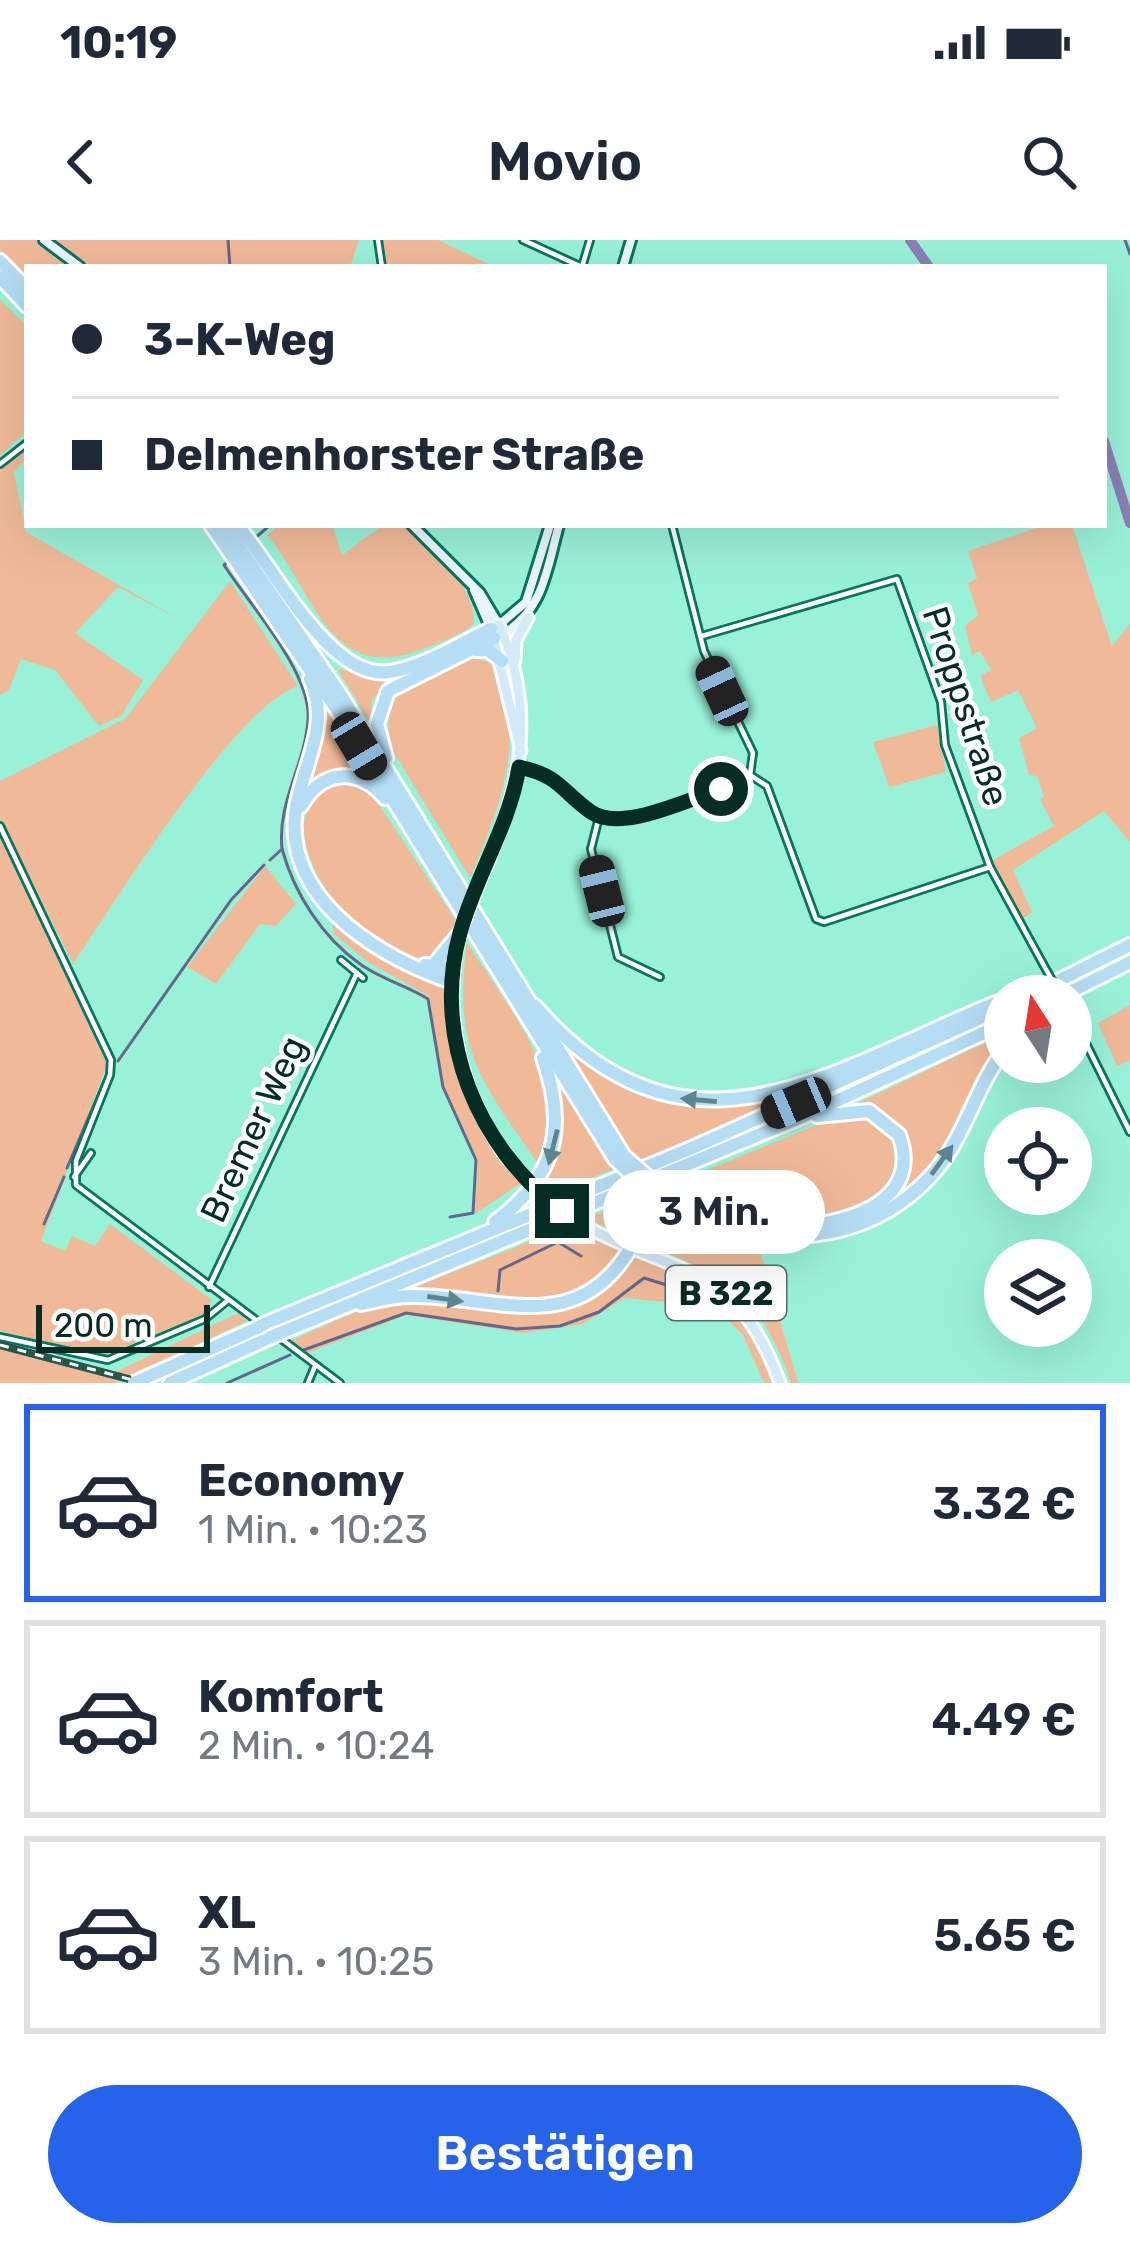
<!DOCTYPE html>
<html lang="de">
<head>
<meta charset="utf-8">
<style>
	:root { --surface:#fff; --page:#f2f2f3; --text:#1f2937; --muted:#747a83; --line:#e0e1e3; --accent:#2563eb }
	body { margin:0; font-family:Rubik,sans-serif; background:var(--page); color:var(--text); height:100vh; display:flex; flex-direction:column; font-size:45px; white-space:nowrap }
	* { box-sizing:border-box; margin:0 }
	p { font-size:39px; color:var(--muted) }
	.icon { flex:none; width:66px; height:66px; fill:none; stroke:currentColor; stroke-width:2; stroke-linecap:round; stroke-linejoin:round }
	.map { position:relative; height:1143px; overflow:hidden }
	.details { display:flex; flex-direction:column; background:var(--surface); flex:1 }
	.details>* { flex:none }
	.banner { position:absolute; left:24px; top:24px; width:1083px; height:264px; border-radius:0px; box-shadow:0 12px 48px #0002; display:grid; align-content:center; height:264px; padding:0 48px; background:var(--surface) }
	.needle { width:78px; rotate:348deg }
	.controls { position:absolute; left:984px; top:735px; display:grid; gap:24px }
	.controls a { display:grid; place-items:center; width:108px; height:108px; border-radius:50%; background:var(--surface); box-shadow:0 12px 48px #0002; font-size:60px }
	.scale { position:absolute; left:36px; bottom:30px; width:174px; box-sizing:border-box; padding-left:12px; border:6px solid #052d23; border-top:0; font-size:33px; line-height:42px; white-space:nowrap; color:#052d23; -webkit-text-stroke:9px #fff; paint-order:stroke }
	.end { position:absolute; width:54px; height:54px; margin:-27px; border:15px solid #052d23; background:#fff; box-shadow:0 0 0 6px #fff }
	.from { border-radius:50% }
	.bubble { position:absolute; height:84px; border-radius:42px; background:var(--surface); box-shadow:0 12px 48px #0002; font-size:39px; font-weight:600; line-height:84px; text-align:center }
	.car { position:absolute; width:36px; height:72px; margin:-36px -18px; border-radius:15px; box-shadow:0 0 9px 3px #0007; background:linear-gradient(#222 24%,#8ab4d8 0 40%,#222 0 76%,#8ab4d8 0 86%,#222 0) }
	.banner b { display:flex; align-items:center; gap:42px; height:114px; font-size:45px }
	.banner b+b { border-top:3px solid var(--line) }
	.banner i { width:30px; height:30px; background:var(--text) }
	ul { padding:21px 0 0; list-style:none }
	li { display:flex; align-items:center; gap:36px; height:198px; margin:0 24px 18px; padding:0 24px; border:6px solid var(--line); border-radius:0px }
	li div { flex:1 }
	li b { display:block; font-size:45px }
	li em { font-style:normal; font-weight:600 }
	li.selected { border-color:var(--accent) }
	li>.icon { width:108px; height:108px; stroke-width:1.5 }
	.cta { display:flex; gap:24px; margin-top:auto; padding:24px 48px }
	.cta a { flex:1; height:138px; border-radius:72px; background:var(--accent); color:#fff; font-size:48px; font-weight:600; line-height:138px; text-align:center }
	.status { display:flex; justify-content:space-between; align-items:center; height:84px; padding:0 60px; background:var(--surface); direction:ltr }
	.status svg { height:33px; fill:currentColor }
	header { display:flex; justify-content:space-between; align-items:center; height:156px; padding:0 48px; background:var(--surface); font-size:54px; font-weight:600 }
	.map>svg:first-child { display:block }
</style>
</head>
<body>
<div class="status"><b>10:19</b><svg viewBox="0 0 49 12"><path d="M0 12V9h3v3zM5 12V6h3v6zM10 12V3h3v9zM15 12V0h3v12zM26 1h20v11H26zM47 4h2v5h-2z"/></svg></div>
<header><svg class="icon" aria-label="back" viewBox="0 0 24 24"><path d="M15 5l-7 7 7 7"/></svg>Movio<svg class="icon" aria-label="search" viewBox="0 0 24 24"><circle cx="10" cy="10" r="6"/><path d="M15 15l6 6"/></svg></header>
<div class="map">
<svg width="1130" height="1143" viewBox="0 0 1130 1143">
	<rect width="100%" height="100%" fill="#99f2d8"/>
	<g fill="#f0ba99">
		<polygon points="0,0 36,0 71,27 27,27 27,40 0,11"/>
		<polygon points="55,0 359,0 350,27 92,27"/>
		<polygon points="380,0 438,0 495,27 384,27"/>
		<polygon points="0,60 27,86 27,191 0,216"/>
		<polygon points="27,206 27,218 14,232 26,292 186,383 118,347 75,393 143,440 121,476 99,486 55,430 21,419 9,450 0,455 0,228"/>
		<path d="M279,285H332L342,315C356,306 374,288 389,285C422,279 479,353 474,384C459,396 441,402 423,409C329,446 316,354 267,295Z"/>
		<polygon points="1046,285 1072,285 1112,406 1130,384 1130,602 1104,571 1013,630 1032,672 1021,680 991,621 1054,586 1040,560 1044,557 1037,536 1029,535 1019,498 1037,488 1018,450 991,462 980,436 991,430 980,411 972,415 965,386 978,375 968,343 977,338 968,311"/>
		<path d="M230,341L298,446C235,466 115,663 73,724L0,578V541L125,479Z"/>
		<path d="M470,417L493,423C531,494 498,572 470,638L393,511C373,453 420,431 470,417Z"/>
		<polygon points="337,429 390,440 372,460 370,482"/>
		<polygon points="323,463 365,531 329,531 309,541 323,491"/>
		<polygon points="937,485 946,532 889,547 873,502"/>
		<path d="M338,542L368,548L455,679C452,694 449,711 432,716C371,736 243,578 338,542Z"/>
		<polygon points="0,596 107,824 41,1001 65,1011 72,996 95,1006 110,984 212,1060 204,1074 104,1116 0,1091"/>
		<polygon points="265,626 296,664 276,686 260,684 216,744 187,727"/>
		<polygon points="332,679 394,725 444,747 462,848 485,896 521,943 475,974 478,920 444,847 429,756 368,722 334,694"/>
		<path d="M467,702C515,779 571,836 542,930C483,842 452,815 467,702Z"/>
		<polygon points="1130,765 1130,820 1117,826 1098,783"/>
		<path d="M1005,793L942,914L919,942L881,969C918,925 915,880 856,864Z"/>
		<path d="M566,810C652,868 688,872 789,857L635,922L605,884Z"/>
		<path d="M550,827L613,929L554,953L545,944C563,900 567,872 550,827Z"/>
		<path d="M840,875C872,876 886,878 900,909C896,981 800,992 744,980C716,974 691,960 666,947Z"/>
		<path d="M644,957L710,991L758,1003L798,1143H791C750,1019 686,1030 588,978Z"/>
		<path d="M570,986L622,1009L621,1015C565,1086 484,1054 407,1050Z"/>
		<path d="M634,1017C705,1032 751,1076 776,1143H764L743,1095L707,1060L683,1064L625,1058L583,1084L524,1093L406,1075L305,1114L288,1102C323,1087 363,1064 402,1060C504,1049 544,1114 634,1017Z"/>
		<polygon points="238,1073 247,1081 115,1143 0,1143 0,1107 107,1136"/>
	</g>
	<g fill="none" stroke-linecap="round" stroke-linejoin="round">
		<g stroke="#63678b" stroke-width="3">
			<polyline points="228,0 230,27"/>
			<polyline points="1125,0 1130,14"/>
			<polyline points="254,299 270,285"/>
			<path d="M229,321L224,325C249,364 312,433 308,480C305,525 277,562 282,609L270,620"/>
			<path d="M282,609C294,653 322,697 360,724C381,739 407,746 428,759L443,847L476,920L473,973L450,977"/>
			<polyline points="118,821 231,660 264,625"/>
			<polyline points="67,928 107,834"/>
			<polyline points="44,984 64,937"/>
			<polyline points="498,1051 500,1030 558,1002 581,1016"/>
			<polyline points="301,1111 406,1073 516,1089 560,1086 599,1072 644,1038 705,1057"/>
			<polyline points="227,1143 290,1115"/>
		</g>
		<g stroke="#8b80b8" stroke-width="10">
			<polyline points="910,0 929,27"/>
			<polyline points="1104,201 1130,283"/>
		</g>
		<g stroke="#08745e" stroke-width="10">
			<g id="street">
				<polyline points="378,0 382,27"/>
				<polyline points="523,0 582,27"/>
				<polyline points="582,27 590,0"/>
				<polyline points="0,224 27,203"/>
				<polyline points="672,285 704,411 753,513 750,535 767,546 816,679 824,682 990,627"/>
				<polyline points="702,396 897,339 941,462 945,505 990,627 1043,724"/>
				<path d="M519,527C560,535 560,549 589,571C617,592 700,555 733,546L750,535"/>
				<polyline points="599,577 591,609 618,717 660,737"/>
				<polyline points="0,586 111,820 110,835 76,921 76,945 340,1143"/>
				<polyline points="341,720 363,738"/>
				<polyline points="1071,773 1130,892"/>
				<polyline points="74,937 91,913"/>
				<polyline points="209,1047 357,733"/>
				<polyline points="0,1097 108,1120 205,1079 227,1061"/>
				<polyline points="308,1143 315,1126"/>
			</g>
		</g>
		<g stroke="#08745e" stroke-width="14">
			<g id="secondary">
				<polyline points="44,0 80,27"/>
				<polyline points="623,27 631,0"/>
				<polyline points="412,285 480,353 499,385 526,362 550,285"/>
				<polyline points="474,350 491,389"/>
				<path d="M503,394C544,370 547,328 559,285"/>
			</g>
		</g>
		<g stroke="#fff" stroke-width="15">
			<g id="primary">
				<polyline points="515,421 516,400 528,378"/>
				<path d="M478,645C518,558 540,476 499,385L491,389L521,511"/>
				<path d="M460,694C441,773 460,851 506,917"/>
				<path d="M581,984C678,1038 736,1020 780,1143"/>
			</g>
		</g>
		<g stroke="#fff" stroke-width="18">
			<g id="highway">
				<polyline points="0,21 27,49"/>
				<polyline points="0,37 27,66"/>
				<polyline points="211,285 340,474 615,919"/>
				<polyline points="224,285 340,454 624,916"/>
				<path d="M237,285C273,326 330,441 389,432C424,427 459,404 491,389"/>
				<polyline points="475,410 488,410 502,421"/>
				<path d="M310,439C329,480 309,514 299,554C272,653 374,715 452,742"/>
				<polyline points="386,518 377,484 388,451 494,398"/>
				<path d="M301,566C321,530 357,526 385,558"/>
				<polyline points="425,725 453,729"/>
				<polyline points="432,727 460,693"/>
				<polyline points="1028,756 1130,705"/>
				<polyline points="1062,756 1130,722"/>
				<path d="M535,766C686,939 826,832 998,762"/>
				<path d="M665,952C690,966 715,978 744,984C799,996 930,979 899,895L869,871L817,876"/>
				<path d="M656,957C745,1010 863,1016 936,930C966,894 976,846 1005,809"/>
				<path d="M495,982C555,937 568,889 543,818"/>
				<path d="M361,1064C380,1060 397,1055 417,1056C498,1057 578,1098 631,1007"/>
				<polyline points="264,1084 692,908 1005,767"/>
				<polyline points="278,1094 802,877 1005,783"/>
				<polyline points="143,1139 257,1088"/>
				<polyline points="170,1143 271,1097"/>
			</g>
		</g>
		<use href="#street" stroke="#fff" stroke-width="4.5"/>
		<use href="#secondary" stroke="#e9f5fc" stroke-width="8"/>
		<use href="#primary" stroke="#d3ebf8" stroke-width="9"/>
		<use href="#highway" stroke="#b5ddf4" stroke-width="12"/>
		<g stroke="#25574a" stroke-width="8">
			<polyline id="rail" points="0,1105 144,1143"/>
		</g>
		<use href="#rail" stroke="#fff" stroke-width="3" stroke-dasharray="9" stroke-linecap="butt"/>
		<g stroke="#08745e" stroke-width="10" stroke-linecap="butt">
			<polyline id="street-bridge" points="1043,724 1061,756"/>
		</g>
		<g stroke="#fff" stroke-width="15" stroke-linecap="butt">
			<g id="primary-bridge">
				<polyline points="460,693 478,645"/>
				<polyline points="506,917 545,958 581,984"/>
			</g>
		</g>
		<g stroke="#fff" stroke-width="18" stroke-linecap="butt">
			<g id="highway-bridge">
				<polyline points="624,916 665,952"/>
				<polyline points="615,919 656,957"/>
				<polyline points="257,1088 264,1084"/>
				<polyline points="271,1097 278,1094"/>
				<polyline points="134,1143 143,1139"/>
			</g>
		</g>
		<use href="#street-bridge" stroke="#fff" stroke-width="4.5"/>
		<use href="#primary-bridge" stroke="#d3ebf8" stroke-width="9"/>
		<use href="#highway-bridge" stroke="#b5ddf4" stroke-width="12"/>
	</g>
	<defs><path id="oneway-solid" d="M-6-.8H1V-3.2L6.5 0L1 3.2V.8H-6Z" transform="scale(3)"/></defs>
	<g fill="#5d858c">
		<use href="#oneway-solid" transform="translate(699 860) rotate(-175)"/>
		<use href="#oneway-solid" transform="translate(553 907) rotate(104)"/>
		<use href="#oneway-solid" transform="translate(942 920) rotate(-54)"/>
		<use href="#oneway-solid" transform="translate(445 1059) rotate(8)"/>
	</g>
	<g fill="none" stroke-linecap="round" stroke-linejoin="round">
		<path stroke="#052d23" stroke-width="15" d="M562,971C478,908 431,797 460,693C476,635 509,587 519,527C561,536 561,551 591,572C621,593 688,559 721,549"/>
	</g>
	<g text-anchor="middle" dominant-baseline="central" stroke-width="9" stroke-linejoin="round" paint-order="stroke">
		<rect fill="#fff" stroke="#506c65" stroke-width="3" x="666" y="1026" width="120" height="54" rx="9"/>
		<g font-size="33" font-weight="bold" fill="#052d23">
			<text x="726" y="1053">B 322</text>
		</g>
		<g font-size="36" fill="#052d23" stroke="#fff">
			<text transform="translate(966 466) rotate(72)">Proppstraße</text>
			<text transform="translate(253 889) rotate(-65)">Bremer Weg</text>
		</g>
	</g>
</svg>
<div class="controls">
<a><svg class="needle" viewBox="-14 -14 28 28"><path d="M0-13l5 13h-10z" fill="#e53935"/><path d="M0 13l5-13h-10z" fill="#747a83"/></svg></a>
<a><svg class="icon" aria-label="locate" viewBox="0 0 24 24"><circle cx="12" cy="12" r="6"/><path d="M12 2v4M12 18v4M2 12h4M18 12h4"/></svg></a>
<a><svg class="icon" aria-label="layers" viewBox="0 0 24 24"><path d="M12 4l9 5-9 5-9-5zM3 14l9 5 9-5"/></svg></a>
</div>
<div class="scale">200 m</div>
<i class="end from" style="left:721px;top:549px"></i>
<i class="end" style="left:562px;top:971px"></i>
<div class="bubble" style="left:603px;top:930px;width:222px">3 Min.</div>
<i class="car" style="left:722px;top:451px;rotate:335deg"></i>
<i class="car" style="left:359px;top:506px;rotate:149deg"></i>
<i class="car" style="left:602px;top:651px;rotate:346deg"></i>
<i class="car" style="left:796px;top:863px;rotate:247deg"></i>
<div class="banner">
<b><i class="from"></i>3-K-Weg</b>
<b><i></i>Delmenhorster Straße</b>
</div>
</div>
<section class="details">
<ul>
<li class="selected"><svg class="icon" aria-label="car" viewBox="0 0 24 24"><path d="M5 17H2v-5l4-1 3-4h7l3 4 3 1v5h-3M9 17h6M6 11h13"/><circle cx="7" cy="17" r="2"/><circle cx="17" cy="17" r="2"/></svg><div><b>Economy</b><p>1 Min. · 10:23</p></div><em>3.32 €</em></li>
<li><svg class="icon" aria-label="car" viewBox="0 0 24 24"><path d="M5 17H2v-5l4-1 3-4h7l3 4 3 1v5h-3M9 17h6M6 11h13"/><circle cx="7" cy="17" r="2"/><circle cx="17" cy="17" r="2"/></svg><div><b>Komfort</b><p>2 Min. · 10:24</p></div><em>4.49 €</em></li>
<li><svg class="icon" aria-label="car" viewBox="0 0 24 24"><path d="M5 17H2v-5l4-1 3-4h7l3 4 3 1v5h-3M9 17h6M6 11h13"/><circle cx="7" cy="17" r="2"/><circle cx="17" cy="17" r="2"/></svg><div><b>XL</b><p>3 Min. · 10:25</p></div><em>5.65 €</em></li>
</ul>
<div class="cta"><a>Bestätigen</a></div>
</section>
</body>
</html>
